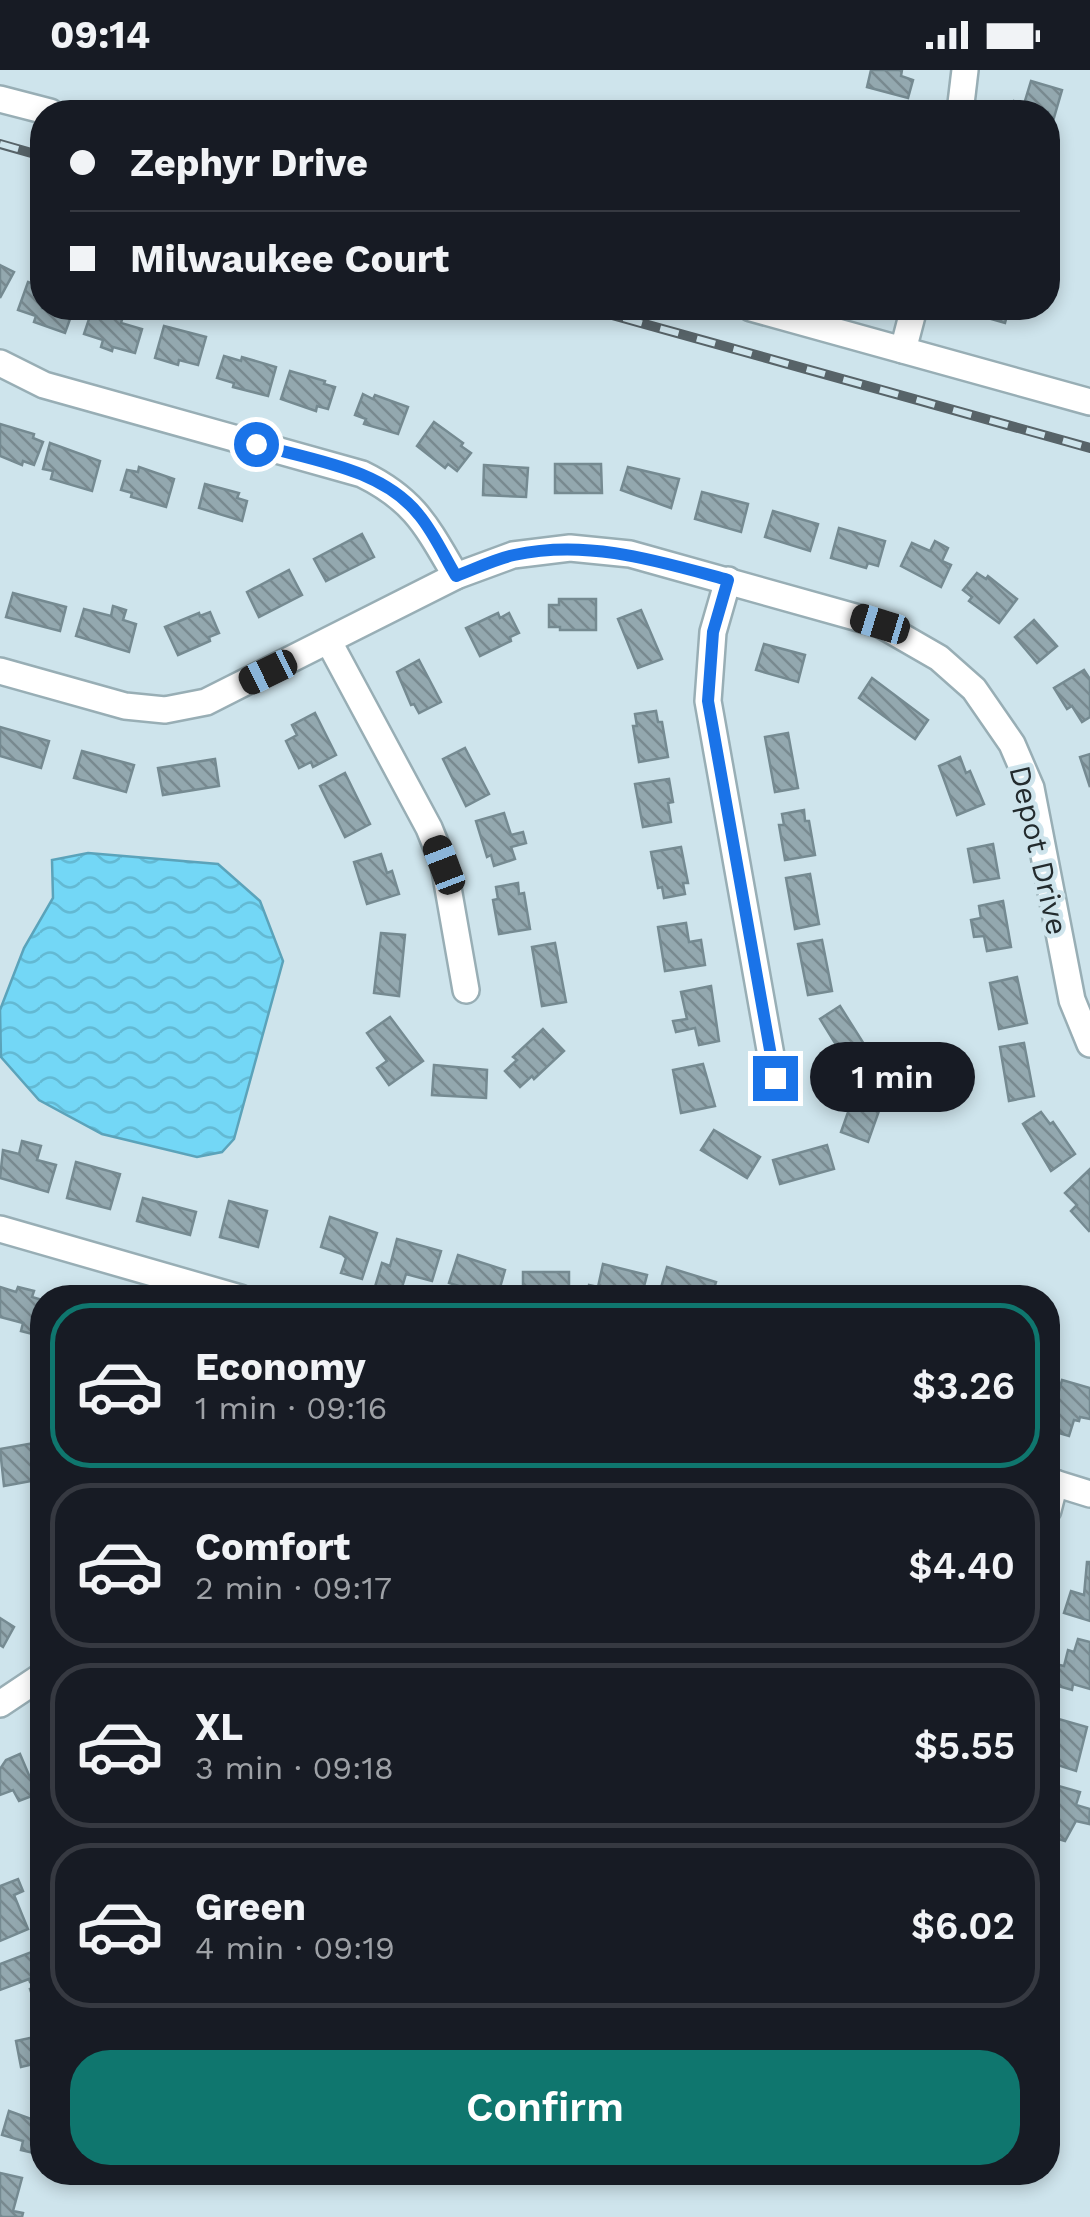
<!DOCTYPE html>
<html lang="en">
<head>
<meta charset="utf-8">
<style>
	:root { --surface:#171b24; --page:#20242c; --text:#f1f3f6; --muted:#9ea1a6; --line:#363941; --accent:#0f766e }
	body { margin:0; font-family:"Work Sans",sans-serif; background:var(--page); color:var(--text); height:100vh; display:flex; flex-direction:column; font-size:38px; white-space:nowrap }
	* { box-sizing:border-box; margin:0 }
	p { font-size:32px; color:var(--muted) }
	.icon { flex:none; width:55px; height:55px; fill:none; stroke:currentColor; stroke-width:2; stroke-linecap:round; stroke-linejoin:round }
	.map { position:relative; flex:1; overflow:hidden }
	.sheet { position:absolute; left:30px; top:1215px; width:1030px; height:900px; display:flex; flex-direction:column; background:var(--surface); border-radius:40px; box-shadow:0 5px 15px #0003 }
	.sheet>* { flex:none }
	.banner { position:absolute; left:30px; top:30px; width:1030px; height:220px; border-radius:40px; box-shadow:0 5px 15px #0003; display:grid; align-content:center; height:220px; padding:0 40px; background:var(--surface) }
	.end { position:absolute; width:45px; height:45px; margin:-22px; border:12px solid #1a73e8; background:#fff; box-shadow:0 0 0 5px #fff }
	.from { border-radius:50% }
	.bubble { position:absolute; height:70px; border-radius:35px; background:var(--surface); box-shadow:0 5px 15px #0003; font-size:32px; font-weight:600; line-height:70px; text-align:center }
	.car { position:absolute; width:30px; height:60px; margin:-30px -15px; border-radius:12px; box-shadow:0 0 8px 2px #0007; background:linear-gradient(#222 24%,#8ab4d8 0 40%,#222 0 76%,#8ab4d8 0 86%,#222 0) }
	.banner b { display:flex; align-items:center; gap:35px; height:95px; font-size:38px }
	.banner b+b { border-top:2px solid var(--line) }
	.banner i { width:25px; height:25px; background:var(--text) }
	ul { padding:18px 0 0; list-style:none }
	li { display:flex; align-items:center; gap:30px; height:165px; margin:0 20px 15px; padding:0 20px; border:5px solid var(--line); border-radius:40px }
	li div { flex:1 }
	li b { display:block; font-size:38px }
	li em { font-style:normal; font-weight:600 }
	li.selected { border-color:var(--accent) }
	li>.icon { width:90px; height:90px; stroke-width:1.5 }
	.action { display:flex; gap:20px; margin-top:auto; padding:20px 40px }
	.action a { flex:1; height:115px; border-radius:40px; background:var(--accent); color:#fff; font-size:40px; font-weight:600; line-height:115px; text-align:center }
	.status { display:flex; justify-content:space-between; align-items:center; height:70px; padding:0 50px; background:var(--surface); direction:ltr }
	.status svg { height:28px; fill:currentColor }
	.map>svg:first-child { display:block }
</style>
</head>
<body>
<div class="status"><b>09:14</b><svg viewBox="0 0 49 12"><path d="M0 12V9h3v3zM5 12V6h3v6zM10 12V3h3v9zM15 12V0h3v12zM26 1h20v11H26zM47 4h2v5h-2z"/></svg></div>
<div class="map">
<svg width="1090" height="2147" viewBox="0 0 1090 2147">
	<defs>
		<pattern id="water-waves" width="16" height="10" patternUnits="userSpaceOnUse" patternTransform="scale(2.5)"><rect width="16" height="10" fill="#73d7f6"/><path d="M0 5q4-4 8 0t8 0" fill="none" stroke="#63b9d3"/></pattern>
		<pattern id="building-back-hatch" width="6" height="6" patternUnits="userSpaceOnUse" patternTransform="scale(2.5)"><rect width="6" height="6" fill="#93a8af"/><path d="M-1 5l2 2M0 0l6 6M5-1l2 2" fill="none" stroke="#78898f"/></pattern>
	</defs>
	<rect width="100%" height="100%" fill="#cee4ec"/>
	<polygon fill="url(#water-waves)" stroke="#5ba3ba" stroke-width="2.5" points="88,783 218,794 260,831 283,891 234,1069 222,1082 197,1087 102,1064 39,1030 1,987 0,940 24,878 53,828 52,790"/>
	<g fill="url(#building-back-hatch)" stroke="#758a91" stroke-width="2.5">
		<polygon points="871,0 902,0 901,6 913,10 908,28 867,17"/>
		<polygon points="1031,11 1062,20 1049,65 1048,42 1011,42 1014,31 1024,34"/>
		<polygon points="0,195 14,202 0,228"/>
		<polygon points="28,212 42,217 42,238 74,238 65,263 34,252 36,246 18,240"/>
		<polygon points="106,238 124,243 121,253 142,259 135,283 113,277 112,281 101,277 103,270 84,264 91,243 103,247"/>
		<polygon points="964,238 1009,238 1005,253 963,241"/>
		<polygon points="164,256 206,267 198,295 179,290 178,295 155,288"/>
		<polygon points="224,286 241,291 242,287 276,297 268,326 233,317 234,313 217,308"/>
		<polygon points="290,301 325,311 324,314 335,317 328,339 317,336 316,341 281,329"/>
		<polygon points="363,324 373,329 375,325 408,337 398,364 364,354 366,349 355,345"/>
		<polygon points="434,352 463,373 461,376 471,383 457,401 448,394 445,398 417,376"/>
		<polygon points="0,354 34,364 33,368 43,372 34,395 23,391 22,395 0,386"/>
		<polygon points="50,373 100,391 92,421 51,409 53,401 43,399"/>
		<polygon points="555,394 601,394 602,423 555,423"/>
		<polygon points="484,395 528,398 526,427 483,425"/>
		<polygon points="139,397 174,409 166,437 131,427 132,423 121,420 127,400 138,402"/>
		<polygon points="628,397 679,409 671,438 621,420"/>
		<polygon points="205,414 239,423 237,428 247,431 242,451 199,438"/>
		<polygon points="702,422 748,434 741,462 695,449"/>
		<polygon points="773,441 818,454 810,481 765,467"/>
		<polygon points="839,458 885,471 878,496 868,493 866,498 831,488"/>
		<polygon points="362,464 374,487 326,511 314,489"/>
		<polygon points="935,471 948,478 942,491 951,495 941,517 901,496 912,473 930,481"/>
		<polygon points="289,500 302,525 259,547 247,522"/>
		<polygon points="977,503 986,509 988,506 1017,529 999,553 969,531 972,527 963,520"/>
		<polygon points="13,523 66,537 60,561 6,547"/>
		<polygon points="559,529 596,529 596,560 560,560 560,557 549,557 549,535 559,535"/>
		<polygon points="113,536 126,540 123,550 136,554 129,582 76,566 84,539 111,546"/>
		<polygon points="641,540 662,589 638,598 618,549"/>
		<polygon points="210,542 219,563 209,567 210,571 178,585 165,557 199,543 200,546"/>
		<polygon points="498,543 500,548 509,543 519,563 510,567 511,571 480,586 466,558"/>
		<polygon points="1034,550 1057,576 1037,593 1015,567"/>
		<polygon points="764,574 805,585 798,612 756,600"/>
		<polygon points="419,590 441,632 419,643 414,634 411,635 397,602"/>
		<polygon points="1084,600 1090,609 1090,647 1082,652 1072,636 1067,639 1054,618"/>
		<polygon points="872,608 928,650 915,669 859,628"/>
		<polygon points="656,641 658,652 662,652 668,687 639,692 633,656 637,656 635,644"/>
		<polygon points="315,643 336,685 313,697 311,692 299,698 286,671 297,665 292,655"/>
		<polygon points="0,657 49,671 41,698 0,686"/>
		<polygon points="788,663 798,718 775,722 765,667"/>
		<polygon points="465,678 489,724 466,736 443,689"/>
		<polygon points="82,681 134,695 126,722 74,708"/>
		<polygon points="1090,684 1090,717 1080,687"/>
		<polygon points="960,687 966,703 970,701 984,734 957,745 939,696"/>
		<polygon points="215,689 219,716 163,725 158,698"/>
		<polygon points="345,703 370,754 345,767 320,716"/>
		<polygon points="669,709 673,732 668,733 671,752 643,757 635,714"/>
		<polygon points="804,740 805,751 809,751 815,785 785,790 779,755 784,755 782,744"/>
		<polygon points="504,743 511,765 523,762 526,773 511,777 515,789 494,796 491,785 487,787 476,751"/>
		<polygon points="993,774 999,808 974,812 968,779"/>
		<polygon points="681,777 688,813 683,813 685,824 664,828 662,817 658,818 651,782"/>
		<polygon points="381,784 387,803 392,801 399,824 367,834 354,792"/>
		<polygon points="810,804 819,854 795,859 786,808"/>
		<polygon points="518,813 519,824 524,823 530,859 499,864 493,830 498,829 496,817"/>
		<polygon points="1003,831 1011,877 987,881 984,866 974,867 971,850 981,848 979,836"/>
		<polygon points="686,853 689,872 701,870 705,895 665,901 658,857"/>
		<polygon points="381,863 405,865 399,926 374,923"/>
		<polygon points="822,870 832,921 808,925 798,874"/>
		<polygon points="555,873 566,932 542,936 532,877"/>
		<polygon points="1017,907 1027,953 999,959 990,913"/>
		<polygon points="711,916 719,971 699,975 695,958 676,962 673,951 687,949 681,922"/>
		<polygon points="840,936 869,982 848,994 820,949"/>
		<polygon points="390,947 423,991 389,1015 377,998 387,991 367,963"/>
		<polygon points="543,959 564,981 534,1009 532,1006 520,1017 505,1001 517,990 513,987"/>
		<polygon points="1024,973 1034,1026 1009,1031 1000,977"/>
		<polygon points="703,994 715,1036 681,1043 673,1000"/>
		<polygon points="434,995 487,1000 486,1028 432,1025"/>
		<polygon points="859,1011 886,1021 868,1072 841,1062"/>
		<polygon points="1041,1042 1050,1054 1053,1052 1075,1084 1051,1101 1023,1054"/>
		<polygon points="714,1060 760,1087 747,1108 701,1080"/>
		<polygon points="22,1071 41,1076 37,1090 56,1095 48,1122 0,1108 3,1080 19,1084"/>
		<polygon points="827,1075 834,1099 780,1114 773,1090"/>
		<polygon points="76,1092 120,1104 110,1139 67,1128"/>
		<polygon points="1090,1099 1090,1160 1089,1161 1071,1141 1077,1135 1065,1123"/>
		<polygon points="143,1128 196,1142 190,1165 137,1151"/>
		<polygon points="229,1131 267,1141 258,1177 220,1167"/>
		<polygon points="330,1147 377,1163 362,1209 341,1203 346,1188 342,1184 321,1177"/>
		<polygon points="397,1169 441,1181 432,1211 406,1204 400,1224 375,1217 382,1193 390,1196"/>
		<polygon points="458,1185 505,1200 497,1228 475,1228 472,1220 449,1213"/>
		<polygon points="603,1194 647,1205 641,1228 586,1228 589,1215 598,1217"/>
		<polygon points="667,1197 716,1212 711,1228 658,1228"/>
		<rect x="523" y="1202" width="46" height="26"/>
		<polygon points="0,1217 16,1222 18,1217 34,1221 32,1227 42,1230 40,1266 21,1261 23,1253 0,1247"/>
		<polygon points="1062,1310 1090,1318 1090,1349 1080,1347 1079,1351 1074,1350 1069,1366 1048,1360"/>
		<polygon points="40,1372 42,1421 33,1422 31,1411 4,1416 0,1379"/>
		<polygon points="1087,1492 1090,1492 1090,1551 1064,1543 1071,1521 1084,1525"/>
		<polygon points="0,1548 14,1557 3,1577 0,1575"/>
		<polygon points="1078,1569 1090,1572 1090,1619 1073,1614 1072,1620 1048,1613 1051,1593 1064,1596 1068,1580 1074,1582"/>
		<polygon points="1048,1646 1087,1657 1076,1701 1048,1692 1051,1670 1048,1669"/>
		<polygon points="20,1684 37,1724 19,1731 13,1720 0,1725 0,1699 6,1690"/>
		<polygon points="1048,1713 1080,1722 1076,1735 1090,1739 1089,1754 1076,1751 1065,1771 1048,1766"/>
		<polygon points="18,1809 23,1821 14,1825 28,1859 0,1871 0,1816"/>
		<polygon points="42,1878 42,1932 40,1933 38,1926 33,1928 30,1919 39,1915 37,1910 30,1912 29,1909 0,1920 0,1894"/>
		<polygon points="39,1966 39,1971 42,1970 42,1992 21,1997 16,1971"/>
		<polygon points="9,2041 42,2053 42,2085 21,2080 23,2071 2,2065"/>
		<polygon points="0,2103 22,2108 13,2141 23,2143 22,2147 0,2147"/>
	</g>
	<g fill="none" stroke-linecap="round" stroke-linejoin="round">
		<g stroke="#98aeb5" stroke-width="30">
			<g id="minor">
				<polyline points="0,29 50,42"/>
				<polyline points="960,42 965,0"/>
				<polyline points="751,238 1090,332"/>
				<polyline points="903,280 914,238"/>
				<path d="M0,293L44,315L362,404C415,430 427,457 456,506"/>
				<polyline points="728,510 713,562 708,631 775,1008"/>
				<polyline points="329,572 429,758 444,795 466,920"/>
				<polyline points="0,601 125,636 165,640 206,632 456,506 513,485 570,478 630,484 880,554 939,588 974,619 1012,674 1031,718 1072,930 1090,974"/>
				<polyline points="0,1159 240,1228"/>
				<polyline points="1048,1411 1090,1424"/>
				<polyline points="1048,1440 1055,1413"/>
				<polyline points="0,1634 42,1606"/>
			</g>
		</g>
		<use href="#minor" stroke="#fff" stroke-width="25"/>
		<g stroke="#576368" stroke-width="10">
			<g id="rail">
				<polyline points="0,74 42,86"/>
				<polyline points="587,238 1090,378"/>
			</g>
		</g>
		<use href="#rail" stroke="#cee4ec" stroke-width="6" stroke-dasharray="19" stroke-linecap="butt"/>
	</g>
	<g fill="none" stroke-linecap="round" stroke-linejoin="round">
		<path stroke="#1a73e8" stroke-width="12" d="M256,374C310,390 382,398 419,445C434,463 444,486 456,506C475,499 495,489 514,485C588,469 658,491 728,510L713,562L708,631L775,1008"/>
	</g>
	<g text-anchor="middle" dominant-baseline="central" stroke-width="9" stroke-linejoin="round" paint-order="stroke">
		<g font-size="30" fill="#232b2e" stroke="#cee4ec">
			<text transform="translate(1039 780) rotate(77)">Depot Drive</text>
		</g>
	</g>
</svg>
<i class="end from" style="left:256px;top:374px"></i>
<i class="end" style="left:775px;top:1008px"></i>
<div class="bubble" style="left:810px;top:972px;width:165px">1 min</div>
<i class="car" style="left:880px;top:554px;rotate:287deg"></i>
<i class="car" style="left:268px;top:602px;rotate:244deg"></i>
<i class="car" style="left:444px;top:795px;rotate:339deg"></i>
<div class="banner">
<b><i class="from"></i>Zephyr Drive</b>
<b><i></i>Milwaukee Court</b>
</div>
<section class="sheet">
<ul>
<li class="selected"><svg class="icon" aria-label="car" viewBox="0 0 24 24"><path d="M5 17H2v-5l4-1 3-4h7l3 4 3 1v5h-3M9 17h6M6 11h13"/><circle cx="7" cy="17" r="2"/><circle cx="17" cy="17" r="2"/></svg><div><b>Economy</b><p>1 min · 09:16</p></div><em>$3.26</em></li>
<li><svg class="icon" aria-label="car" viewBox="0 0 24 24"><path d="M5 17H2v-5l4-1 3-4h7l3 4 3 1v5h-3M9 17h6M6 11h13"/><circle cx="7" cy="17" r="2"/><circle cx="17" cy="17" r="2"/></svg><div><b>Comfort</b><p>2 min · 09:17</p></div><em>$4.40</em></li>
<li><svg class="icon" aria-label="car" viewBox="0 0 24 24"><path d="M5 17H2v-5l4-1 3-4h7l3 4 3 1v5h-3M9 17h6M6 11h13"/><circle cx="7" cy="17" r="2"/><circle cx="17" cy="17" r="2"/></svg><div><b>XL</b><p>3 min · 09:18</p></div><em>$5.55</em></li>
<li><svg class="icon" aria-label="car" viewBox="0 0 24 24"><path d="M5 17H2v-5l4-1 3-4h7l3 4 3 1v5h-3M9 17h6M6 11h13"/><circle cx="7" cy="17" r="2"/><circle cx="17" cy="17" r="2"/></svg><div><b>Green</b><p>4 min · 09:19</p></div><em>$6.02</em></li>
</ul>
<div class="action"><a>Confirm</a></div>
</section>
</div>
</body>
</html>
